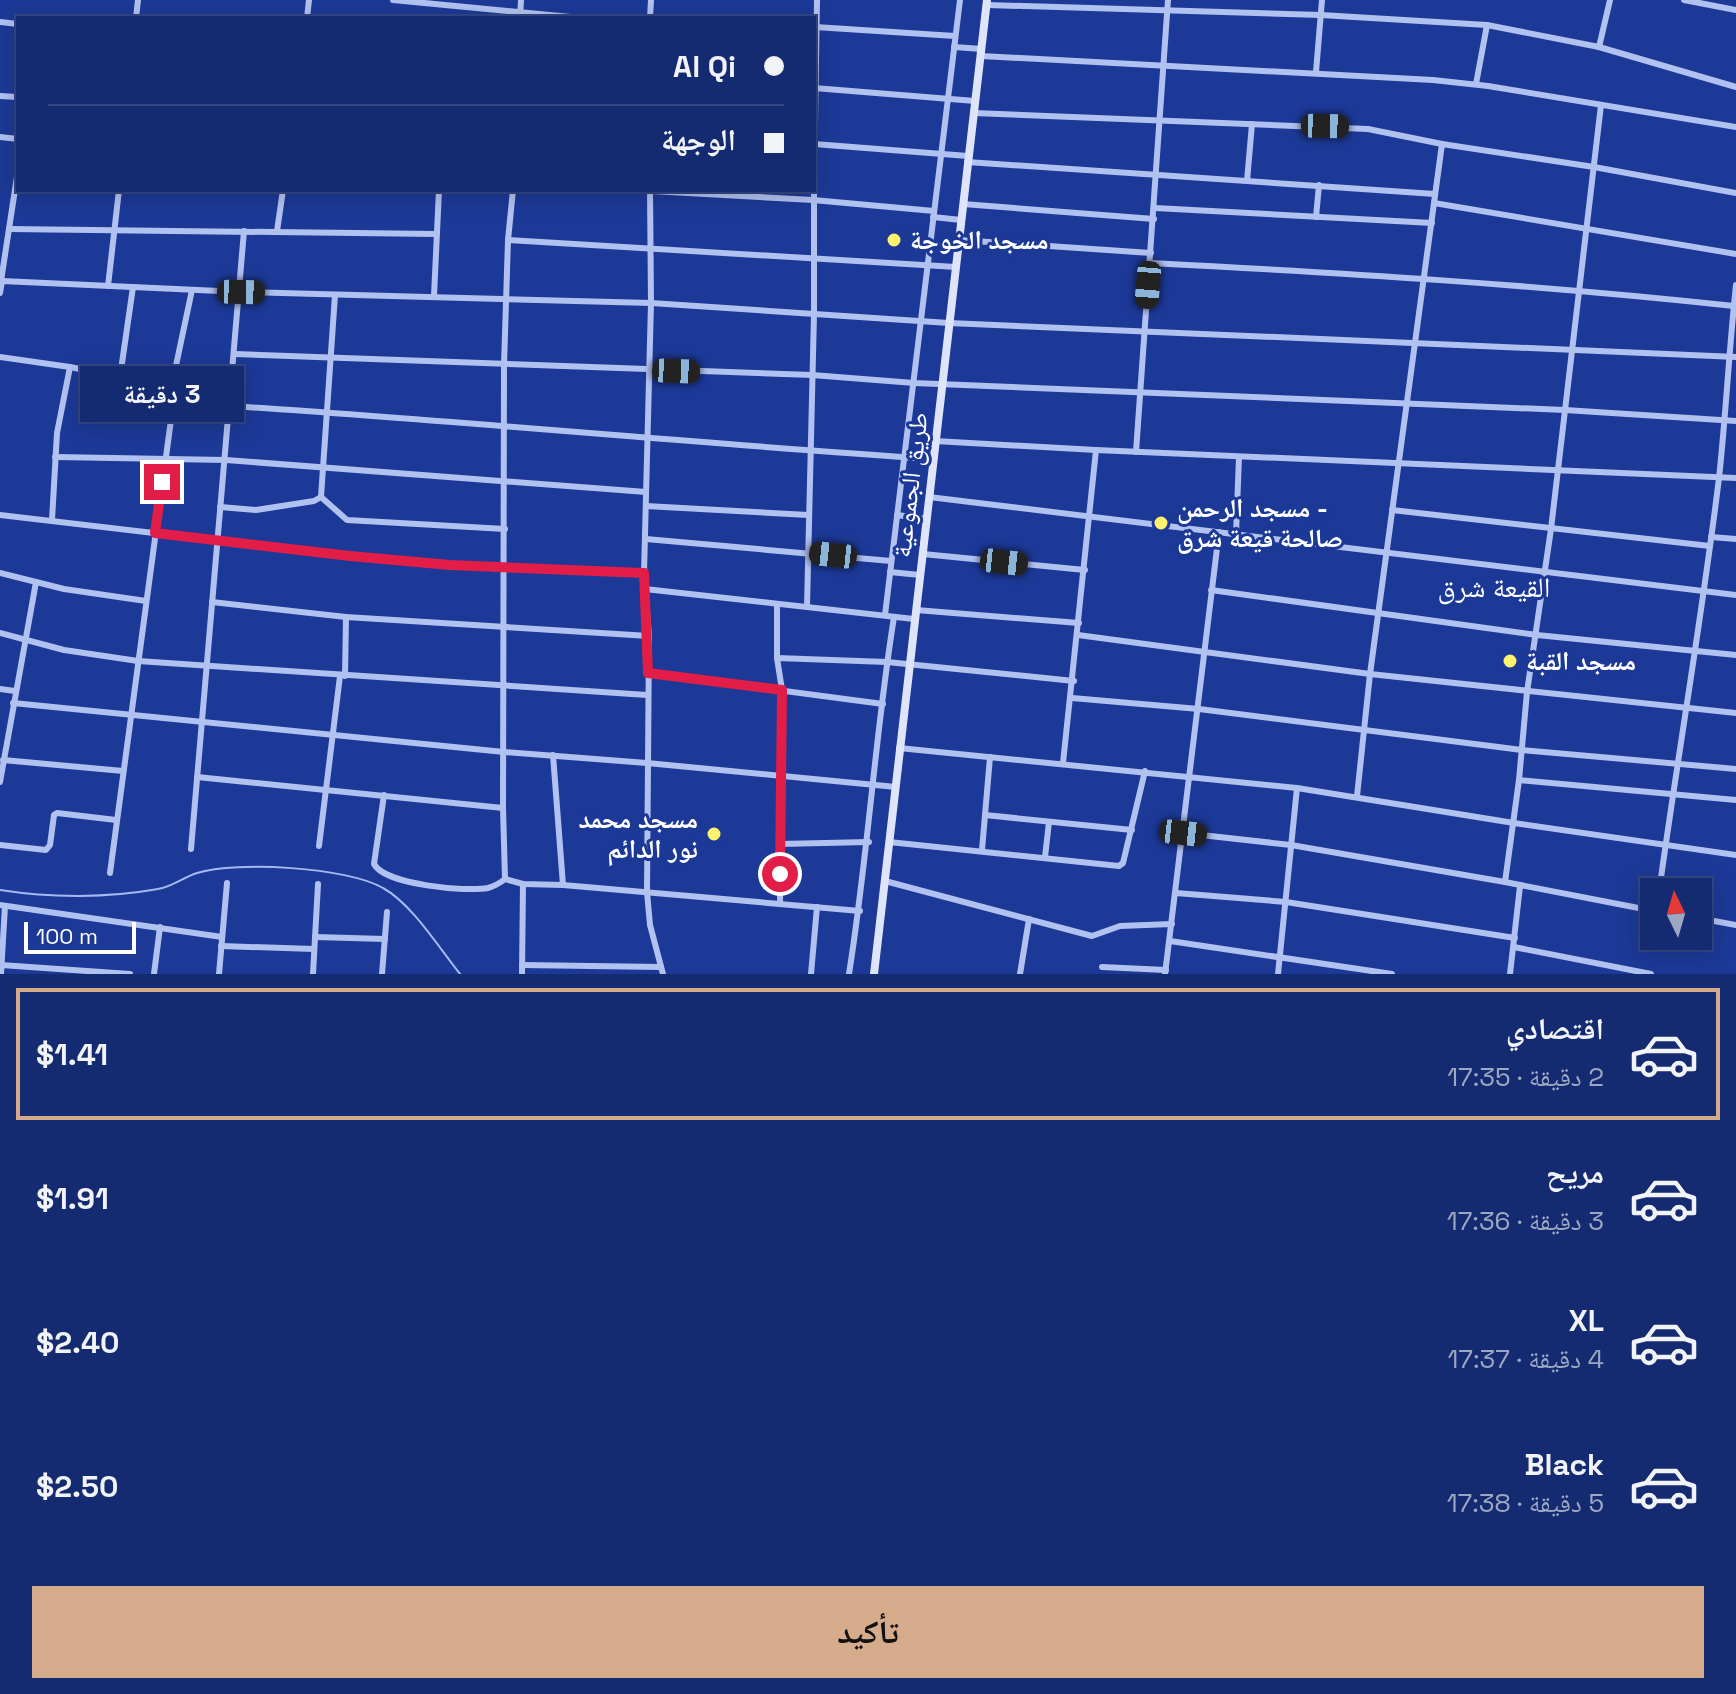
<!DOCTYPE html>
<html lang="ar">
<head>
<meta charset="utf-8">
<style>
	:root { --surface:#152b71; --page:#1e3376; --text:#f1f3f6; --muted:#9da7c3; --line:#344784; --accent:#d6ab8b }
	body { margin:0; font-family:"Space Grotesk","Noto Naskh Arabic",sans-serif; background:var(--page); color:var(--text); direction:rtl; height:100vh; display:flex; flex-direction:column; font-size:30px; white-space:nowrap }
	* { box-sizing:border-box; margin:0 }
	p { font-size:26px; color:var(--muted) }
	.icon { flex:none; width:44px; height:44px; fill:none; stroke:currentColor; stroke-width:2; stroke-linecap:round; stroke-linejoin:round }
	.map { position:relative; height:974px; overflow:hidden; direction:ltr }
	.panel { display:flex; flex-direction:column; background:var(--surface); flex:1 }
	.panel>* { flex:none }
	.banner { position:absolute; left:16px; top:16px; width:800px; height:176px; border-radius:0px; box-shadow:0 4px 20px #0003,0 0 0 2px var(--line); direction:rtl; display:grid; align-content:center; height:176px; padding:0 32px; background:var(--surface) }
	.needle { width:52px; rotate:355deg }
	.buttons { position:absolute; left:1640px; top:878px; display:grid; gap:16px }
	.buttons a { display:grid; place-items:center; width:72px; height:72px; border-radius:0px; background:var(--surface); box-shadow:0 4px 20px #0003,0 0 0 2px var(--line); font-size:40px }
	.scale { position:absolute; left:24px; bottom:20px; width:112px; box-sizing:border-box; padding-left:8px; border:4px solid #fff; border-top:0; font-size:22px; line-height:28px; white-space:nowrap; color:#fff; -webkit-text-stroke:6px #1c3997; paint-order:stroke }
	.end { position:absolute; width:36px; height:36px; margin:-18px; border:10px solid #e11d48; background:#fff; box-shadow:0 0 0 4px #fff }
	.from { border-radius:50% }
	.bubble { position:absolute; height:56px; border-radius:0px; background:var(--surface); box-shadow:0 4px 20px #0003,0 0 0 2px var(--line); font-size:26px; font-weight:700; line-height:56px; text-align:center; direction:rtl }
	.car { position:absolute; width:24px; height:48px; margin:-24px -12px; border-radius:10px; box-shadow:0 0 6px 2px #0007; background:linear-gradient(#222 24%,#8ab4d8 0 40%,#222 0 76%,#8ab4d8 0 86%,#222 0) }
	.banner b { display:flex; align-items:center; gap:28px; height:76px; font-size:30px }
	.banner b+b { border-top:2px solid var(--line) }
	.banner i { width:20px; height:20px; background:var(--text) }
	ul { padding:14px 0 0; list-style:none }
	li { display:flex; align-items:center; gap:24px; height:132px; margin:0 16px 12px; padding:0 16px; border:4px solid transparent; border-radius:0px }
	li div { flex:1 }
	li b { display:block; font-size:30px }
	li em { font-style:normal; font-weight:700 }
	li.current { border-color:var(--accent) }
	li>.icon { width:72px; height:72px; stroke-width:1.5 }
	.cta { display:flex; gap:16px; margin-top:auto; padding:16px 32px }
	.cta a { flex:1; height:92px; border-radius:0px; background:var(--accent); color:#111; font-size:32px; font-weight:700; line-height:92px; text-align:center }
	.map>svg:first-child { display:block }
</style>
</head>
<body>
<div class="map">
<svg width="1736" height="974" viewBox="0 0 1736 974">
	<rect width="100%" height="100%" fill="#1c3997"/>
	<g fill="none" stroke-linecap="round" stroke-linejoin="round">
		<path stroke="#a4b9f1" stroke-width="2" d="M0,890C51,898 108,898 158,889C172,887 184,877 197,873C237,861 347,867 383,888C412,904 439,948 460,974"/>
		<g stroke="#b1c1f0" stroke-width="6">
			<polyline points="393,0 581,18"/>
			<polyline points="1684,0 1736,10"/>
			<polyline points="987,5 1321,15 1487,25 1599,47 1736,87"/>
			<polyline points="136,18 138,0"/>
			<polyline points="307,18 309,0"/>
			<polyline points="520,18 521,0"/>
			<polyline points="650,18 651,0"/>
			<polyline points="0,22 18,24"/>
			<polyline points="815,27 955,36"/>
			<polyline points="954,47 982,49"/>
			<polyline points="1599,47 1610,0"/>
			<polyline points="981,56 1433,80 1488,86 1736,127"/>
			<polyline points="1316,72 1322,0"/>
			<polyline points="1476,84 1487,25"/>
			<polyline points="814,88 975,101"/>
			<polyline points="0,96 18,97"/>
			<polyline points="974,113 1368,129 1442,144 1594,167 1736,193"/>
			<polyline points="0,137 18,139"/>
			<polyline points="814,144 968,156"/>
			<polyline points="967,162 1435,194"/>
			<polyline points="1247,181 1252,124"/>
			<polyline points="814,184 817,0"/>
			<polyline points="634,190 813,200 934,211"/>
			<polyline points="650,190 651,303 644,573 649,636 647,892 650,925 663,974"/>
			<polyline points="1434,203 1736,254"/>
			<polyline points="963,204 1154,219"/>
			<polyline points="1155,208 1432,223"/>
			<polyline points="933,217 961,220"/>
			<polyline points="1316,217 1319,185"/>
			<polyline points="9,229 436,234"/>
			<polyline points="277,231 283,190"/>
			<polyline points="508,240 956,267"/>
			<polyline points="959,240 1151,253"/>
			<path d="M1151,263C1346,273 1540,285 1734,306"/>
			<polyline points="1,281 18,170"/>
			<polyline points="108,286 119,190"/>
			<polyline points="0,293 2,281 241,292 651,303 949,323 1736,357"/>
			<polyline points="434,296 439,190"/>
			<polyline points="235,354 812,375 914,383 1565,410 1736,421"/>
			<polyline points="0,357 70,367 231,400"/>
			<polyline points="120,377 133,287"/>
			<polyline points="171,389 192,290"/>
			<path d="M231,406C465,421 699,444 934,459"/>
			<polyline points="935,441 1096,450 1736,478"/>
			<polyline points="1136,452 1168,0"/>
			<polyline points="55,457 226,460 646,492"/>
			<polyline points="321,497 335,295"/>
			<polyline points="321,497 347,520 505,529"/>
			<polyline points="929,497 1736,595"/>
			<polyline points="646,506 808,515"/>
			<polyline points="220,507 256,510 314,501 321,497"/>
			<polyline points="1392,510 1710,546"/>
			<polyline points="0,515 350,556 504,569 644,573"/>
			<polyline points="897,515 927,519"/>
			<polyline points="52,520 57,433 70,367"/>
			<polyline points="1236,534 1239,457"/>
			<polyline points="1711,537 1736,539"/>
			<polyline points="646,539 891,561"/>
			<polyline points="923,554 1085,570"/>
			<polyline points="890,572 920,575"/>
			<polyline points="0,573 64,589 146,601"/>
			<polyline points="645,589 914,619"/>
			<polyline points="1211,590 1537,635 1736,655"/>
			<polyline points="212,602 346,617 649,636"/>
			<polyline points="777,604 777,658 782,690 780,904"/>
			<polyline points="807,607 814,314 814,190"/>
			<polyline points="916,610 1079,623"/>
			<polyline points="885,615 960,0"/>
			<polyline points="0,633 64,650 138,661 647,695"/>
			<polyline points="1078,635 1370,674 1736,713"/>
			<polyline points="777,658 887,662 1074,681"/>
			<polyline points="648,673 883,704"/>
			<polyline points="345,676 346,617"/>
			<polyline points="0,689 15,691"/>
			<polyline points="1072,698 1199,709 1522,750 1736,769"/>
			<polyline points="13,703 504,752 647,763 896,787"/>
			<polyline points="899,748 1297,788 1514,823 1736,855"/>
			<polyline points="553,755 563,885"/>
			<polyline points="3,760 123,771"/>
			<polyline points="1063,763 1096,450"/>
			<polyline points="197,777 503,808"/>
			<polyline points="1519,780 1736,800"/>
			<polyline points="0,782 36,582"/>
			<path d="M384,795L374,864C385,885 466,892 488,888C495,886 500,883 505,879L523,884L563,885L860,911"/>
			<polyline points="1357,796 1370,674 1442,144"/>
			<polyline points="985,815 1132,830"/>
			<polyline points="1183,833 1291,845 1505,882 1654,911"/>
			<polyline points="889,842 1119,866 1123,863 1145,771"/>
			<polyline points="780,844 869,842"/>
			<polyline points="0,845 46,850 50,845 54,815 57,813 116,820"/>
			<polyline points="319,846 340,676"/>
			<polyline points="191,849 244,231"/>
			<polyline points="982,850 990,757"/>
			<polyline points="1045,857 1049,822"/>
			<polyline points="110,873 175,390"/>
			<polyline points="505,879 503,808 504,365 508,240 513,190"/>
			<polyline points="885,881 1092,936 1120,926 1172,924"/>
			<polyline points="1505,882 1519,780 1527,692 1551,529 1601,105"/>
			<path d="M1659,892C1678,754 1702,617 1719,478C1726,414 1729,349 1736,285"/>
			<polyline points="1176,893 1286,902 1515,938"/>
			<polyline points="0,905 222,937"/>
			<polyline points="1698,918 1736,925"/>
			<polyline points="315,937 385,939"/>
			<polyline points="1170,941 1392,974"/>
			<polyline points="221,946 314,949"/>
			<polyline points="1514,947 1651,974"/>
			<polyline points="1,965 130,974"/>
			<polyline points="522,965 661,967"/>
			<polyline points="1102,967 1166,970"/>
			<polyline points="1,974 5,906"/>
			<polyline points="154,974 160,927"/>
			<polyline points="219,974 227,883"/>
			<polyline points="313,974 318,884"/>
			<polyline points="382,974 387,912"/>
			<polyline points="522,974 523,884"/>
			<polyline points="811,974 817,907"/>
			<path d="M849,974C868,855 875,735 894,617"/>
			<polyline points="1020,974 1029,919"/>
			<polyline points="1165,974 1219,532"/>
			<polyline points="1278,974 1297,788"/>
			<polyline points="1510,974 1520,886"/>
		</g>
		<polyline stroke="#dee5fb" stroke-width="8" points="874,974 987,0"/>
	</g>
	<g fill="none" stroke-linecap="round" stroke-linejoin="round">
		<polyline stroke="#e11d48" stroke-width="10" points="162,482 155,533 350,556 450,565 644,573 648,673 782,690 780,874"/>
	</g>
	<g fill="#fff26f" stroke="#1c3997" stroke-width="3">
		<circle cx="894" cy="240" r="8"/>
		<circle cx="1161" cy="523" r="8"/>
		<circle cx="1510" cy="661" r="8"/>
		<circle cx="714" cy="834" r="8"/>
	</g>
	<g text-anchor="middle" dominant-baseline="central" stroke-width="6" stroke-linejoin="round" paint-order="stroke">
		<g font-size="26" font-weight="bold" fill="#fff" stroke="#1c3997" text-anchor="start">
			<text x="910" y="240">مسجد الخوجة</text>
			<text x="1177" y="508">مسجد الرحمن -<tspan x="1177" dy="30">صالحة قيعة شرق</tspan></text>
			<text x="1526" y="661">مسجد القبة</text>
			<text x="698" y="819" text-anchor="end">مسجد محمد<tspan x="698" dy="30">نور الدائم</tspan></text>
		</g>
		<g font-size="26" fill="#fff" stroke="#1c3997">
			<text transform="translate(910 485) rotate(-83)">طريق الجموعية</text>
		</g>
		<g font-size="28" fill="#fff" stroke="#1c3997">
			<text x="1494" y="587">القيعة شرق</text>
		</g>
	</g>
</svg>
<div class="buttons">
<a><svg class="needle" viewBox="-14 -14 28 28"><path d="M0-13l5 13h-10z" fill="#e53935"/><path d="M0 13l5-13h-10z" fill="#9da7c3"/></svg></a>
</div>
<div class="scale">100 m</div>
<i class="end from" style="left:780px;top:874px"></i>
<i class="end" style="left:162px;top:482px"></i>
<div class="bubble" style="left:80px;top:366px;width:164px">3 دقيقة</div>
<i class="car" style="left:1325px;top:126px;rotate:91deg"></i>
<i class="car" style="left:1148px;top:285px;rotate:185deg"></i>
<i class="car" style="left:241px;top:292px;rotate:91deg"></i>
<i class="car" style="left:676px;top:371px;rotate:92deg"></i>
<i class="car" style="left:833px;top:555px;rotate:276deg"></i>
<i class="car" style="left:1004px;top:562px;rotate:96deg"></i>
<i class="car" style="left:1183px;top:833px;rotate:96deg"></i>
<div class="banner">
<b><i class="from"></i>Al Qi</b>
<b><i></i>الوجهة</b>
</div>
</div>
<section class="panel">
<ul>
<li class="current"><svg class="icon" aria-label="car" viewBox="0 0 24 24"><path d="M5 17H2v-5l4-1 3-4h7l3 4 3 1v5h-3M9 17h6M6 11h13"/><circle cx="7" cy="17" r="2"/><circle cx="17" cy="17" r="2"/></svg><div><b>اقتصادي</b><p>2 دقيقة · 17:35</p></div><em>$1.41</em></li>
<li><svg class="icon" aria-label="car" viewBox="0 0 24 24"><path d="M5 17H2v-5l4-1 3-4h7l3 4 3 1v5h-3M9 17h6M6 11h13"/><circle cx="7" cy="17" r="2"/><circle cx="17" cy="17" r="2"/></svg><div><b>مريح</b><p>3 دقيقة · 17:36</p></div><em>$1.91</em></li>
<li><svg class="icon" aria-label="car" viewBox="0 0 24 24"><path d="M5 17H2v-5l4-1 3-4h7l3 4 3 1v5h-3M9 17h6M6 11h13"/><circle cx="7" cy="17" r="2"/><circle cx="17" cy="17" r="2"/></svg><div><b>XL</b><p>4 دقيقة · 17:37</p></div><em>$2.40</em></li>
<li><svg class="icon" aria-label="car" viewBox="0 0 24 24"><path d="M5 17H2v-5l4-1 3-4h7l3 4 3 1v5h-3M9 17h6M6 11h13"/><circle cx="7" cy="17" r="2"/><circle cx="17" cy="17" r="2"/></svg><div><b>Black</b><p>5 دقيقة · 17:38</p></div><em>$2.50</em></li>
</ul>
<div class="cta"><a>تأكيد</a></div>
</section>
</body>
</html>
